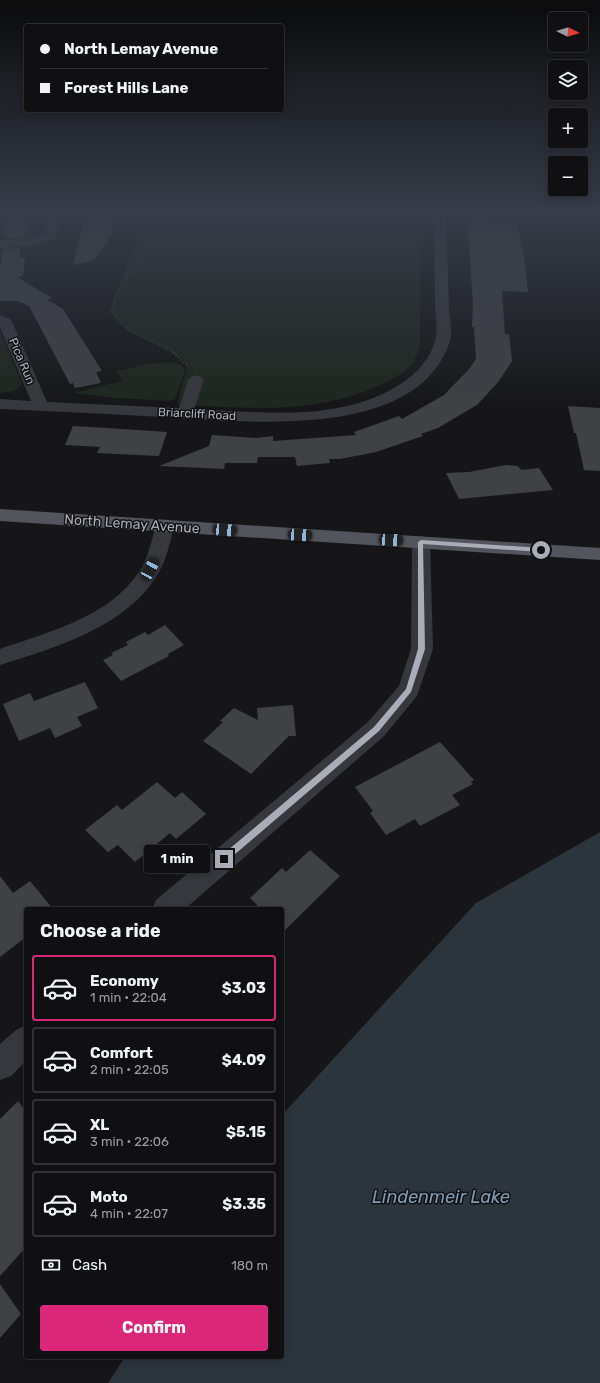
<!DOCTYPE html>
<html lang="en">
<head>
<meta charset="utf-8">
<style>
	:root { --surface:#101012; --page:#1e1e20; --text:#f1f3f6; --muted:#9c9d9f; --line:#303032; --accent:#db2777 }
	body { margin:0; font-family:Rubik,sans-serif; background:var(--page); color:var(--text); height:100vh; display:flex; flex-direction:column; font-size:15px; white-space:nowrap }
	* { box-sizing:border-box; margin:0 }
	p { font-size:13px; color:var(--muted) }
	.icon { flex:none; width:22px; height:22px; fill:none; stroke:currentColor; stroke-width:2; stroke-linecap:round; stroke-linejoin:round }
	.map { position:relative; flex:1; overflow:hidden }
	.sheet { position:absolute; left:24px; top:907px; width:260px; height:452px; display:flex; flex-direction:column; background:var(--surface); border-radius:4px; box-shadow:0 2px 10px #0003,0 0 0 1px var(--line) }
	.sheet>* { flex:none }
	.guide { position:absolute; left:24px; top:24px; width:260px; height:88px; border-radius:4px; box-shadow:0 2px 10px #0003,0 0 0 1px var(--line); display:grid; align-content:center; height:88px; padding:0 16px; background:var(--surface) }
	.needle { width:26px; rotate:95deg }
	.fabs { position:absolute; left:548px; top:12px; display:grid; gap:8px }
	.fabs a { display:grid; place-items:center; width:40px; height:40px; border-radius:4px; background:var(--surface); box-shadow:0 2px 10px #0003,0 0 0 1px var(--line); font-size:20px }
	.end { position:absolute; width:18px; height:18px; margin:-9px; border:5px solid #a8adb8; background:#111; box-shadow:0 0 0 2px #111 }
	.from { border-radius:50% }
	.bubble { position:absolute; height:28px; border-radius:4px; background:var(--surface); box-shadow:0 2px 10px #0003,0 0 0 1px var(--line); font-size:13px; font-weight:700; line-height:28px; text-align:center }
	.car { position:absolute; width:12px; height:24px; margin:-12px -6px; border-radius:5px; box-shadow:0 0 3px 1px #0007; background:linear-gradient(#222 24%,#8ab4d8 0 40%,#222 0 76%,#8ab4d8 0 86%,#222 0) }
	.guide b { display:flex; align-items:center; gap:14px; height:38px; font-size:15px }
	.guide b+b { border-top:1px solid var(--line) }
	.guide i { width:10px; height:10px; background:var(--text) }
	ul { padding:0; list-style:none }
	li { display:flex; align-items:center; gap:12px; height:66px; margin:0 8px 6px; padding:0 8px; border:2px solid var(--line); border-radius:4px }
	li div { flex:1 }
	li b { display:block; font-size:15px }
	li em { font-style:normal; font-weight:700 }
	li.on { border-color:var(--accent) }
	li>.icon { width:36px; height:36px; stroke-width:1.5 }
	h2 { padding:0 16px; font-size:18px; line-height:48px }
	.pay { display:flex; align-items:center; gap:10px; height:44px; padding:0 16px; font-size:15px }
	.pay p { margin-inline-start:auto }
	.cta { display:flex; gap:8px; margin-top:auto; padding:8px 16px }
	.cta a { flex:1; height:46px; border-radius:4px; background:var(--accent); color:#fff; font-size:16px; font-weight:700; line-height:46px; text-align:center }
	.map>svg:first-child { display:block }
</style>
</head>
<body>
<div class="map">
<svg width="600" height="1383" viewBox="0 0 600 1383">
	<rect width="100%" height="100%" fill="#161618"/>
	<g fill="#1e261f">
		<path d="M141,213H421L420,347C417,353 415,362 410,366C398,378 382,385 366,391C303,415 242,407 177,405L187,366L182,358L127,330L109,312L124,272L141,234Z"/>
		<polygon points="0,331 22,384 14,391 0,393"/>
		<polygon points="170,362 181,365 185,370 175,399 169,401 117,398 73,393 122,381 117,371 149,364"/>
	</g>
	<polygon fill="#2c353c" points="600,832 600,1383 108,1383 125,1357 282,1357 282,1115 476,903"/>
	<g fill="#404145">
		<polygon points="96,213 114,213 112,233 107,239 110,239 94,260 73,265 84,222 89,222 90,216 96,215"/>
		<polygon points="28,214 25,225 28,225 24,238 4,238 5,232 2,232 8,215"/>
		<polygon points="467,218 491,219 492,223 517,224 524,256 528,292 502,291 505,334 509,334 512,361 499,381 477,405 438,428 421,434 423,436 376,452 340,459 329,459 330,463 297,466 295,457 258,457 257,463 225,463 224,469 159,466 209,446 212,435 256,438 273,436 273,441 356,435 354,432 399,416 402,419 444,395 470,368 476,359 474,327 472,327 473,303"/>
		<polygon points="21,248 19,258 25,257 23,276 17,277 52,298 47,300 63,309 102,371 96,372 101,383 75,388 73,383 70,384 29,306 18,301 0,301 0,268 3,249"/>
		<polygon points="568,406 600,408 600,471 584,470 576,433 574,433"/>
		<polygon points="73,426 107,428 167,432 159,456 97,453 100,447 65,445"/>
		<polygon points="506,465 518,466 521,470 539,468 553,490 459,499 446,473 469,472"/>
		<polygon points="165,625 184,645 168,654 169,656 121,681 103,660 113,655 111,653 128,645 126,642 145,632 148,635"/>
		<polygon points="85,682 98,708 77,717 82,726 55,738 50,728 19,741 3,704 30,693 34,701"/>
		<polygon points="293,705 296,736 289,736 251,774 203,741 223,722 220,721 234,708 258,720 257,708"/>
		<polygon points="440,742 474,780 471,782 473,784 452,795 460,805 420,826 415,819 386,835 370,813 373,811 355,787"/>
		<polygon points="157,782 175,798 182,792 206,814 176,839 170,833 135,862 118,845 108,852 85,830 117,805 122,810"/>
		<polygon points="310,850 340,876 282,933 282,909 261,909 250,898 282,868 286,872"/>
		<polygon points="0,876 13,893 30,881 53,909 26,909 26,937 0,957"/>
		<polygon points="18,1101 26,1111 26,1247 0,1276 0,1119"/>
		<polygon points="0,1284 21,1314 0,1338"/>
	</g>
	<g fill="none" stroke-linecap="round" stroke-linejoin="round">
		<path stroke="#3d3f44" stroke-width="1.5" stroke-dasharray="1 2" stroke-linecap="butt" d="M149,213C149,227 149,242 143,255C132,278 94,302 126,327C141,339 160,342 175,353"/>
		<polyline stroke="#3d3f44" stroke-width="2" stroke-dasharray="1.5 2" stroke-linecap="butt" points="173,352 187,365"/>
		<g fill="#37383d" fill-rule="evenodd">
			<polygon points="50,213 62,213 55,239 33,246 0,248 0,240 33,239 45,234"/>
			<path d="M434,213H446C447,245 448,276 449,308C449,318 453,332 450,341C417,443 243,421 162,417C108,414 54,411 0,409V399L31,401L0,327V315L10,319L12,322L47,402L179,408L188,380L191,377L196,375L201,377L204,380L194,409C263,412 342,423 402,383C417,373 430,359 435,341C438,331 436,317 435,307C435,276 435,244 434,213Z"/>
			<path d="M165,520L172,522L174,526C170,542 167,558 159,572C129,626 55,648 0,665V649C48,632 109,617 139,572C148,559 151,541 156,526L158,522Z"/>
			<polygon points="421,536 428,538 430,542 433,649 417,696 384,736 185,909 152,909 156,900 368,722 399,686 411,649 412,542 414,538"/>
			<polygon points="26,1025 26,1061 11,1076 0,1080 0,1044 16,1030"/>
		</g>
		<polygon fill="#53555c" fill-rule="evenodd" points="0,509 600,548 600,560 0,521"/>
	</g>
	<linearGradient id="sky" x2="0" y2="1"><stop stop-color="#0c0c0d"/><stop offset="0.52" stop-color="#363c48"/><stop offset="1" stop-color="#363c48" stop-opacity="0"/></linearGradient>
	<rect width="600" height="407" fill="url(#sky)"/>
	<polygon fill="#a8adb8" points="421,540 541,548 544,550 541,552 423,544 425,649 411,692 379,731 227,861 221,861 221,856 374,727 406,689 418,649 418,542"/>
	<g text-anchor="middle" dominant-baseline="central" stroke-width="3" stroke-linejoin="round" paint-order="stroke">
		<g font-size="12" fill="#a8adb8" stroke="#111113">
			<text transform="translate(22 361) rotate(67)">Pica Run</text>
			<text transform="translate(197 414) rotate(3)">Briarcliff Road</text>
		</g>
		<g font-size="14" fill="#a8adb8" stroke="#111113">
			<text transform="translate(132 524) rotate(4)">North Lemay Avenue</text>
		</g>
		<g font-size="18" font-style="italic" fill="#7f9bb3" stroke="#111113">
			<text x="441" y="1197">Lindenmeir Lake</text>
		</g>
	</g>
</svg>
<div class="fabs">
<a><svg class="needle" viewBox="-14 -14 28 28"><path d="M0-13l5 13h-10z" fill="#e53935"/><path d="M0 13l5-13h-10z" fill="#9c9d9f"/></svg></a>
<a><svg class="icon" aria-label="layers" viewBox="0 0 24 24"><path d="M12 4l9 5-9 5-9-5zM3 14l9 5 9-5"/></svg></a>
<a>+</a>
<a>−</a>
</div>
<i class="end from" style="left:541px;top:550px"></i>
<i class="end" style="left:224px;top:859px"></i>
<div class="bubble" style="left:144px;top:845px;width:66px">1 min</div>
<i class="car" style="left:225px;top:530px;rotate:94deg"></i>
<i class="car" style="left:300px;top:535px;rotate:93deg"></i>
<i class="car" style="left:391px;top:540px;rotate:93deg"></i>
<i class="car" style="left:150px;top:569px;rotate:28deg"></i>
<div class="guide">
<b><i class="from"></i>North Lemay Avenue</b>
<b><i></i>Forest Hills Lane</b>
</div>
<section class="sheet">
<h2>Choose a ride</h2>
<ul>
<li class="on"><svg class="icon" aria-label="car" viewBox="0 0 24 24"><path d="M5 17H2v-5l4-1 3-4h7l3 4 3 1v5h-3M9 17h6M6 11h13"/><circle cx="7" cy="17" r="2"/><circle cx="17" cy="17" r="2"/></svg><div><b>Economy</b><p>1 min · 22:04</p></div><em>$3.03</em></li>
<li><svg class="icon" aria-label="car" viewBox="0 0 24 24"><path d="M5 17H2v-5l4-1 3-4h7l3 4 3 1v5h-3M9 17h6M6 11h13"/><circle cx="7" cy="17" r="2"/><circle cx="17" cy="17" r="2"/></svg><div><b>Comfort</b><p>2 min · 22:05</p></div><em>$4.09</em></li>
<li><svg class="icon" aria-label="car" viewBox="0 0 24 24"><path d="M5 17H2v-5l4-1 3-4h7l3 4 3 1v5h-3M9 17h6M6 11h13"/><circle cx="7" cy="17" r="2"/><circle cx="17" cy="17" r="2"/></svg><div><b>XL</b><p>3 min · 22:06</p></div><em>$5.15</em></li>
<li><svg class="icon" aria-label="car" viewBox="0 0 24 24"><path d="M5 17H2v-5l4-1 3-4h7l3 4 3 1v5h-3M9 17h6M6 11h13"/><circle cx="7" cy="17" r="2"/><circle cx="17" cy="17" r="2"/></svg><div><b>Moto</b><p>4 min · 22:07</p></div><em>$3.35</em></li>
</ul>
<div class="pay"><svg class="icon" aria-label="cash" viewBox="0 0 24 24"><path d="M3 7h18v10H3z"/><circle cx="12" cy="12" r="2"/></svg>Cash<p>180 m</p></div>
<div class="cta"><a>Confirm</a></div>
</section>
</div>
</body>
</html>
